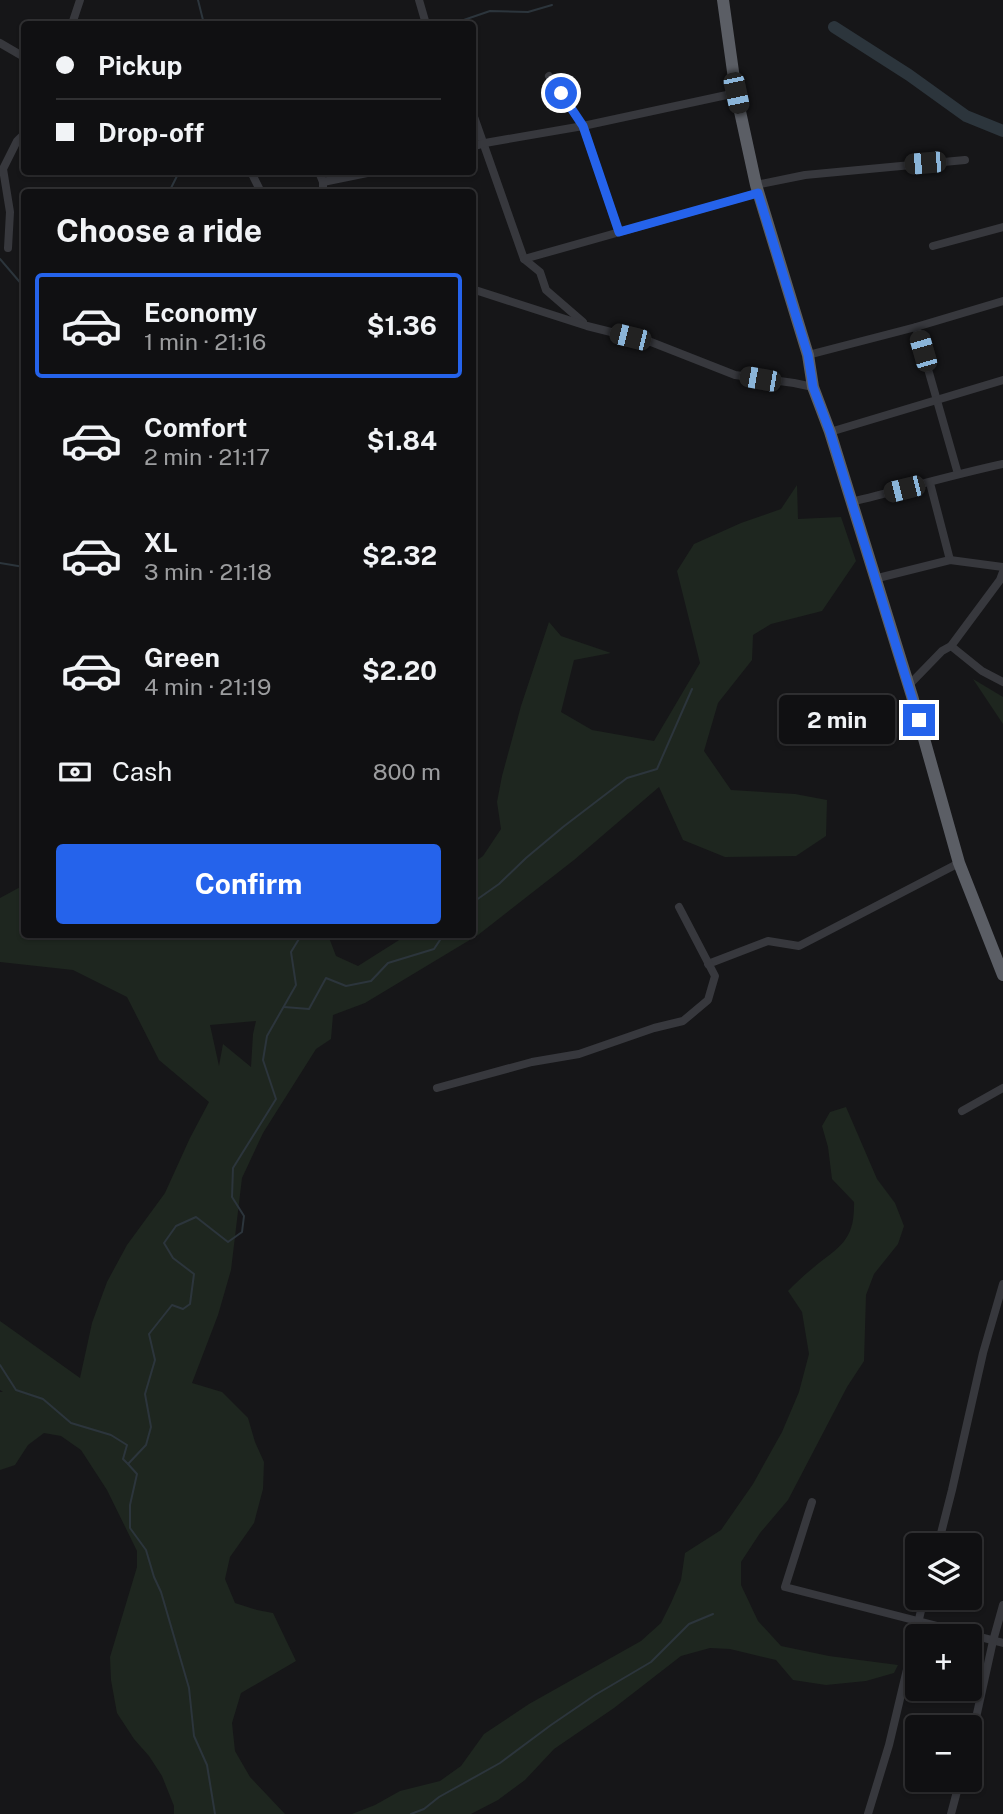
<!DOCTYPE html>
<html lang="en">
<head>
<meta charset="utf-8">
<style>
	:root { --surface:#101012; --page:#19191b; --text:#f1f3f6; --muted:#9c9d9f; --line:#303032; --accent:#2563eb }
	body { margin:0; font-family:"Public Sans",sans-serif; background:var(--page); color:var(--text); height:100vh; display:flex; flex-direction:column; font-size:26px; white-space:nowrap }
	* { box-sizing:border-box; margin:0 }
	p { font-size:23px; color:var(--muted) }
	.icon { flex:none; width:38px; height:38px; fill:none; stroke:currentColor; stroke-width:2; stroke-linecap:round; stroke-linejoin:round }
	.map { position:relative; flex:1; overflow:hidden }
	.sheet { position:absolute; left:21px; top:189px; width:455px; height:749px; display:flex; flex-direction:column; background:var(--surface); border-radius:7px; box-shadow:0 2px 5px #0004,0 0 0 2px var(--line) }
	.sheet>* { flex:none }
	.guide { position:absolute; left:21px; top:21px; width:455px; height:154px; border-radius:7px; box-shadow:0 2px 5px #0004,0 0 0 2px var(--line); display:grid; align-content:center; height:154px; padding:0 35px; background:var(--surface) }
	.controls { position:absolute; left:905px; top:1533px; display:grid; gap:14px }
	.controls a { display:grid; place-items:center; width:77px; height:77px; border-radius:7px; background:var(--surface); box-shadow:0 2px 5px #0004,0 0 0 2px var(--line); font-size:35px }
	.end { position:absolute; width:32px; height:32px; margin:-16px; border:9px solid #2563eb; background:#fff; box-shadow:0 0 0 4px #fff }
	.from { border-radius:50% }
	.bubble { position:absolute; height:49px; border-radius:7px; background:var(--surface); box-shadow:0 2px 5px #0004,0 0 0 2px var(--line); font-size:23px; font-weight:700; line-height:49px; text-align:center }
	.car { position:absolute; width:21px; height:42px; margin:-21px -10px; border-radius:9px; box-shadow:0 0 5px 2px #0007; background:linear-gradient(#222 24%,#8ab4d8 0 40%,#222 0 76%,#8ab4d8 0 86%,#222 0) }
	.guide b { display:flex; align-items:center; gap:24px; height:66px; font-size:26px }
	.guide b+b { border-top:2px solid var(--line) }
	.guide i { width:18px; height:18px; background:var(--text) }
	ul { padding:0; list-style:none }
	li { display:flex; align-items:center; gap:21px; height:105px; margin:0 14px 10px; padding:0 21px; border:4px solid transparent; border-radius:7px }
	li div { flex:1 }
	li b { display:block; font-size:26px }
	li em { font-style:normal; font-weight:700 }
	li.current { border-color:var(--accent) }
	li>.icon { width:63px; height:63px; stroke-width:1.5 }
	h2 { padding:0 35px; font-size:32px; line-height:84px }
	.pay { display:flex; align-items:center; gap:18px; height:77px; padding:0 35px; font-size:26px }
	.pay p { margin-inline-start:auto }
	.button { display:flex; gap:14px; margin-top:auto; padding:14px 35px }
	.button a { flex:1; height:80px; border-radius:7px; background:var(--accent); color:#fff; font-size:28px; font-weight:700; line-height:80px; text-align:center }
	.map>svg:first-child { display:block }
</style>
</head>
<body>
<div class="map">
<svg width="1003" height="1814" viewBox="0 0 1003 1814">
	<rect width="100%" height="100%" fill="#161618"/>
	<g fill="#1e261f" fill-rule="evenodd">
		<path d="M797,485L798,519L841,517L856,561L822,611L771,624L753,635L752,660L718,703L704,751L731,790L795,794L827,800L826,836L796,856L725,857L683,840L659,787L574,860L478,935L365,1003L333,1015L331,1039L316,1049L263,1133L242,1178L231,1270L218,1315L192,1383L222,1392L248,1418L255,1442L264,1462L263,1489L254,1523L230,1557L225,1579L235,1603L257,1610L273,1613L296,1661L241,1693L232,1723L235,1751L250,1777L285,1814H174V1806L162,1776L149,1756L134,1739L117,1713L111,1680L110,1657L137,1567V1551L107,1490L81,1450L61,1436L44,1433L28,1445L15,1465L0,1470V1392H3L0,1390V1321L80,1378L92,1323L107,1282L127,1245L165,1193L190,1138L209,1102L159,1060L127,997L73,970L0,962V898L24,885V934L328,935L336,956L358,966L407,935L472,934L473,863L483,856L501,829L497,802L502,776L521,706L549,622L561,636L611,653L574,660L561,712L592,730L654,741L700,663L677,571L694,544L741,523L781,509ZM256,1021L253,1034L251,1067L223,1044L219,1066L210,1025Z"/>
		<polygon points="973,679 1003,697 1003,724"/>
		<path d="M846,1107L877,1179L895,1203L904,1226L898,1244L874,1274L866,1295L864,1361L847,1387L788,1500L760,1533L741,1562V1585L758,1621L781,1646L829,1656L898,1665L894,1673L866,1681L826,1685L793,1680L776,1660L730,1649L710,1648L681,1656L614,1708L554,1749L525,1780L498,1800L471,1814H352L375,1805L400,1791L440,1781L461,1766L484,1734L529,1704L641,1641L661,1623L671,1603L681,1580L685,1553L721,1530L753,1484L782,1432L799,1392L809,1354L802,1312L788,1291C796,1283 804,1275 813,1268C840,1246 855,1241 854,1202L832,1179L828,1147L822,1126L830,1112Z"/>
	</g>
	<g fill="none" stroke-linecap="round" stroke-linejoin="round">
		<g stroke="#2c353c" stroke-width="2">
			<polyline points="198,0 204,24"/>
			<polyline points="452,24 490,11 528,12 552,5"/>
			<polyline points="169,192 179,172"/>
			<polyline points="0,259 24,287"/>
			<polyline points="0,563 24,567"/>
			<polyline points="472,903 499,884 526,858 563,827 627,778 657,769 692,689"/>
			<polyline points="284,1007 309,1009 326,978 346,986 371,981 388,963 434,949 444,934"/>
			<polyline points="0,1365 16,1390 43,1399 71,1423 111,1435 127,1445 123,1459 128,1464"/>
			<polyline points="215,1814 207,1765 194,1736 189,1688 161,1592 154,1577 146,1550 130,1528 130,1505 137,1474 128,1464 146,1445 151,1427 145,1394 155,1360 149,1334 172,1305 183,1309 190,1304 194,1274 173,1258 164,1243 176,1226 196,1217 228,1242 242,1232 244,1216 232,1197 233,1168 276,1099 263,1060 267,1036 296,985 291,952 302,934"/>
			<polyline points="411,1814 424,1809 439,1797 500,1763 551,1725 595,1695 651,1662 689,1624 713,1614"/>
		</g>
		<polyline stroke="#2c353c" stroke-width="12" points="834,27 909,75 966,116 1003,131"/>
		<g stroke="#37383d" stroke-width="8">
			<polyline points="419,0 426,24"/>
			<polyline points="72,24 80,0"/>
			<polyline points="0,43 24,57"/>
			<polyline points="549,76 583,126 619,232"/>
			<polyline points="472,111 524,259 540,272 546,290 583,322"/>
			<polyline points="472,147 485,143 583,126 736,93"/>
			<polyline points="251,172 260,190 264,192"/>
			<polyline points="319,172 323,182 323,192"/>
			<polyline points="323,182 372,172"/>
			<polyline points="756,185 805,175 965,160"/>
			<polyline points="933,246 1003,227"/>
			<polyline points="8,248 10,212 3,169 17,141 24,134"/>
			<polyline points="524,259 758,193"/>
			<polyline points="472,289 587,326 651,342 735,375 794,383 813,387"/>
			<polyline points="916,327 958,474"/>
			<polyline points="808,355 916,327 1003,301"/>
			<polyline points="830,432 1003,380"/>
			<polyline points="930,483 950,560"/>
			<path d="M851,502C901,490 952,475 1003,464"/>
			<polyline points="874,579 950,560 1003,567"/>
			<polyline points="951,646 982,671 1003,682"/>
			<polyline points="908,686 942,651 951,646 1000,580 1003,572"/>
			<polyline points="708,964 768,941 799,946 959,863"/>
			<polyline points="437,1088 532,1062 579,1054 654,1028 683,1021 708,1000 715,976 679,907"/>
			<polyline points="962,1111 1003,1088"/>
			<polyline points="812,1502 785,1587 1003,1643"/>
			<polyline points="938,1545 952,1490 983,1353 1003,1284"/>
			<polyline points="970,1745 993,1641 1003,1605"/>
			<polyline points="868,1814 889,1745 924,1598"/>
			<polyline points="951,1814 960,1780"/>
		</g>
		<polyline stroke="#5b5e65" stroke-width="12" points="723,0 736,93 756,185 808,355 813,387 830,432 912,696 959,863 1003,975"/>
	</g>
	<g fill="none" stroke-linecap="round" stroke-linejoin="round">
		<polyline stroke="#2563eb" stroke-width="9" points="561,93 583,126 619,232 758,193 808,355 813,387 830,432 919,720"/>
	</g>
</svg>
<div class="controls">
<a><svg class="icon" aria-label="layers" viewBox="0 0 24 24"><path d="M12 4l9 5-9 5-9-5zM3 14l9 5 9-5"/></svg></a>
<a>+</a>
<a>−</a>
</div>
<i class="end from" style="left:561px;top:93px"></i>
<i class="end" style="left:919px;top:720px"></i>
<div class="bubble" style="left:779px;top:695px;width:116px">2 min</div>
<i class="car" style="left:736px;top:93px;rotate:168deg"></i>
<i class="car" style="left:925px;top:163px;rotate:265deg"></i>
<i class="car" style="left:630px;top:337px;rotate:284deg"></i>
<i class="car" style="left:923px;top:351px;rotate:344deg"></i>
<i class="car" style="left:760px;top:379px;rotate:280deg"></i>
<i class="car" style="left:904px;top:489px;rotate:256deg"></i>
<div class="guide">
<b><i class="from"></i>Pickup</b>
<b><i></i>Drop-off</b>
</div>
<section class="sheet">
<h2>Choose a ride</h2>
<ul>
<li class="current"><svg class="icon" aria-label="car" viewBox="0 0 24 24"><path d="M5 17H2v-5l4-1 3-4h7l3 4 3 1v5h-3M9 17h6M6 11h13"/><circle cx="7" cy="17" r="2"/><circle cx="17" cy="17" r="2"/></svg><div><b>Economy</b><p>1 min · 21:16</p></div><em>$1.36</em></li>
<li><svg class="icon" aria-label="car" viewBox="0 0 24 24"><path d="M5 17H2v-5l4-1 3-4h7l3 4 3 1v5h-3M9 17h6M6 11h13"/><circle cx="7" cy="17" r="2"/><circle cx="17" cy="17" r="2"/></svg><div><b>Comfort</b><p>2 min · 21:17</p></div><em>$1.84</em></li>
<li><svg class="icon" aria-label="car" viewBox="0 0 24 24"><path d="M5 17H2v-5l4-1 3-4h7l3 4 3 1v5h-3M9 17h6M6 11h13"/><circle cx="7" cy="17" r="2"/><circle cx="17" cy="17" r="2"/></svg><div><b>XL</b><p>3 min · 21:18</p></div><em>$2.32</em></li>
<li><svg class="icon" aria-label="car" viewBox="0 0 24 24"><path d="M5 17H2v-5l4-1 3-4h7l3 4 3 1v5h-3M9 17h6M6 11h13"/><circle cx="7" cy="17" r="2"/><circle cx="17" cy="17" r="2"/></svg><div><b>Green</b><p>4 min · 21:19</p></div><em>$2.20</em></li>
</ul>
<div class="pay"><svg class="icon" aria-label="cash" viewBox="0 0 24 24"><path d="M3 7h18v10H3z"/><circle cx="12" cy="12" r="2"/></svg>Cash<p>800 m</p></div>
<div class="button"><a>Confirm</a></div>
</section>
</div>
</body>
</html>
